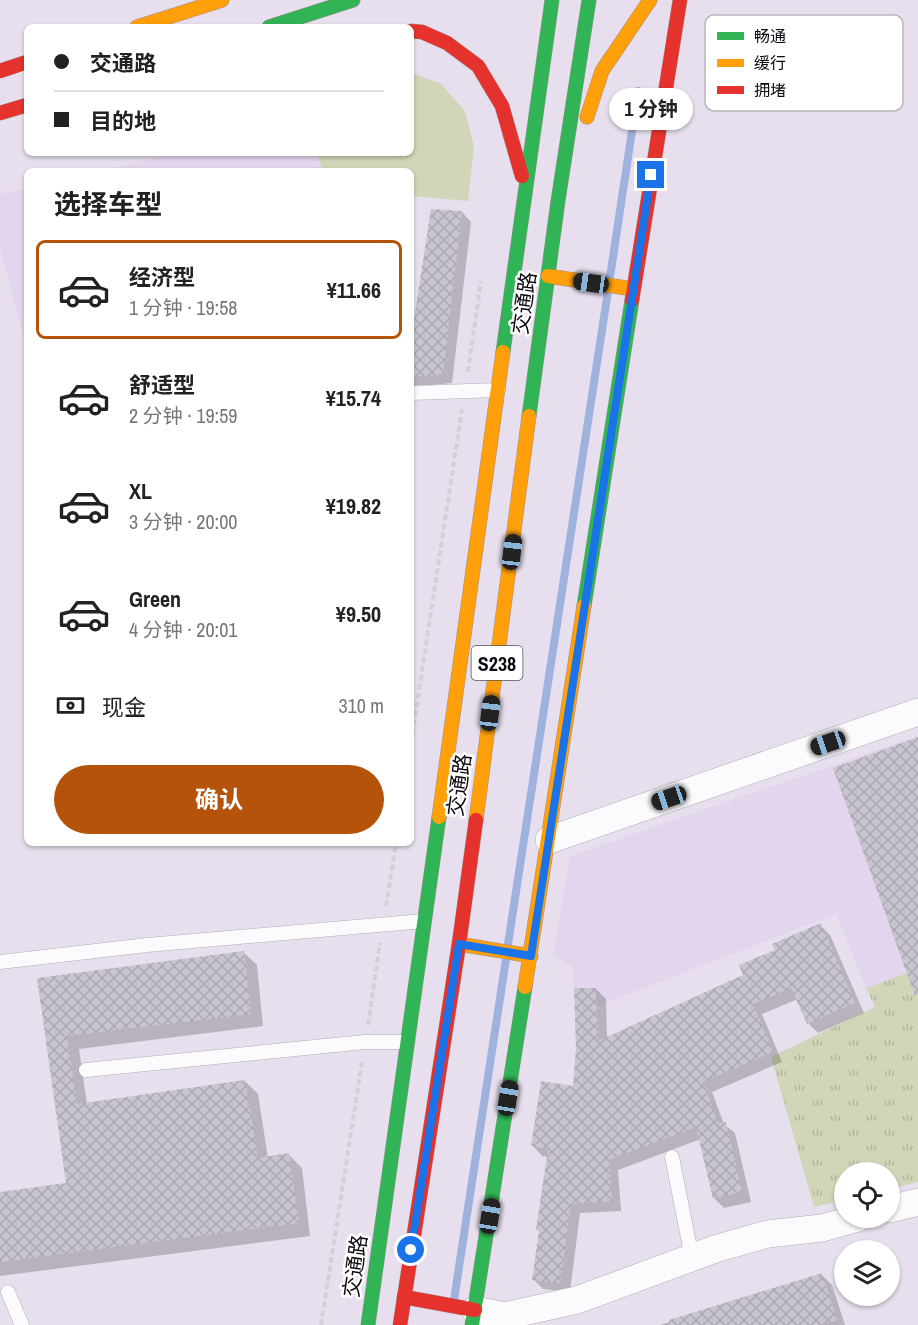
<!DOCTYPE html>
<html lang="zh">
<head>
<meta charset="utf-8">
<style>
	:root { --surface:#fff; --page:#f2f2f2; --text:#222; --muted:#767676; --line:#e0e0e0; --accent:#b45309 }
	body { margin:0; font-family:"Archivo Narrow","Noto Sans SC",sans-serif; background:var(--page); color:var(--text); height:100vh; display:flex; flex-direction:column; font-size:22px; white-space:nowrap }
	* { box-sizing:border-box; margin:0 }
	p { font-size:20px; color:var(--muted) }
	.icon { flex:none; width:33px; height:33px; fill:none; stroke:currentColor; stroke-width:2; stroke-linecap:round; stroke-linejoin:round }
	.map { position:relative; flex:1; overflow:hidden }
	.panel { position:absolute; left:24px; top:168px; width:390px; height:678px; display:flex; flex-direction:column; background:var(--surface); border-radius:9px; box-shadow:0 2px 4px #0004 }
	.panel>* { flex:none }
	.top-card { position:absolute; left:24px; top:24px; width:390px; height:132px; border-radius:9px; box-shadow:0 2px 4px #0004; display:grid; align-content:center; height:132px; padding:0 30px; background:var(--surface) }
	.fabs { position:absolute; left:834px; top:1162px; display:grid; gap:12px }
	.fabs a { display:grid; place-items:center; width:66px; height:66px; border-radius:50%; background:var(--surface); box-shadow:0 2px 4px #0004; font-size:30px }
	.end { position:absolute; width:27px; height:27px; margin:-14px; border:8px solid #1a73e8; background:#fff; box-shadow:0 0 0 3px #fff }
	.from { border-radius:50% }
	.bubble { position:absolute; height:42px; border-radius:21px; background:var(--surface); box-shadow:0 2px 4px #0004; font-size:20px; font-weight:700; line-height:42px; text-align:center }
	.car { position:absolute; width:18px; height:36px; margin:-18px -9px; border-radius:8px; box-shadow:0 0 4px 2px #0007; background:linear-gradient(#222 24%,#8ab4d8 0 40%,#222 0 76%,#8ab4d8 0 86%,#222 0) }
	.top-card b { display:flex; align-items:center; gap:21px; height:57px; font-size:22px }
	.top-card b+b { border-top:2px solid var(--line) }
	.top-card i { width:15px; height:15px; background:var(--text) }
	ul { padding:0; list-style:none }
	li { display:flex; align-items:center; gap:18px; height:99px; margin:0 12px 9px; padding:0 18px; border:3px solid transparent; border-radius:9px }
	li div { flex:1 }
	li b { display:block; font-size:22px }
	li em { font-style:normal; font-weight:700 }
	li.selected { border-color:var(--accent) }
	li>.icon { width:54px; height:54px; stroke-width:1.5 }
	h2 { padding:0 30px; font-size:27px; line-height:72px }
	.pay { display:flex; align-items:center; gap:15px; height:66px; padding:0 30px; font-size:22px }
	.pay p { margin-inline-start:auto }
	.action { display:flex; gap:12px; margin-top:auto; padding:12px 30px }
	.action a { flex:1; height:69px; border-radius:36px; background:var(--accent); color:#fff; font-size:24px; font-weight:700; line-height:69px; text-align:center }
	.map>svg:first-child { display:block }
</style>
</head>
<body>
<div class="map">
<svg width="918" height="1325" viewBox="0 0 918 1325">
	<defs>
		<pattern id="grass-tufts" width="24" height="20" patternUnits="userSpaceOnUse" patternTransform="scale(1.5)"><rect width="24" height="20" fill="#d0d6b7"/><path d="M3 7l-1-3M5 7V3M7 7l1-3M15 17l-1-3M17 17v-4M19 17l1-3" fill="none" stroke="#b1b69c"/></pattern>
		<pattern id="building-cross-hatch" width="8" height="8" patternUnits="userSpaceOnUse" patternTransform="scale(1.5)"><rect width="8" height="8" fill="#c9c5d0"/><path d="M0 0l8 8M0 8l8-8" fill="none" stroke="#aba8b2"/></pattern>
	</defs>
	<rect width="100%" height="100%" fill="#e7dfed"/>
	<g fill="#e3d5ed">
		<polygon points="171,153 317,153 323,171 107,171"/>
		<polygon points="27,188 27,350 0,248 0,194"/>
		<polygon points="918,736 918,969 866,988 836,914 597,1006 596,988 574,988 573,968 553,954 570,856"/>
	</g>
	<polygon fill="url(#grass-tufts)" points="918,969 918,1182 890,1189 890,1173 844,1173 844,1200 814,1207 771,1057 875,1007 866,988"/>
	<polygon fill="#d0d6b7" points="411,73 440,83 465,111 474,147 468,201 411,196 411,171 323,171 317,153 411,153"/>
	<g fill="#0003">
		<polygon points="462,212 471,222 452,383 411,387 411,338 413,338"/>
		<polygon points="820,925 830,935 864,1013 818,1033 808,1023 798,999 762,1014 782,1062 712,1092 724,1124 735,1133 751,1202 724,1208 714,1198 701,1139 618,1170 621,1211 580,1213 570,1292 543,1289 533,1279 540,1232 537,1230 549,1157 542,1156 533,1146 574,1087 596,989 606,999 607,1038 745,976 777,951"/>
		<polygon points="244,953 257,965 263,1026 79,1049 87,1104 245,1081 258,1094 268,1158 289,1155 302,1168 310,1236 0,1276 0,1193 67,1185 39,979"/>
		<polygon points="821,1274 832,1285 845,1325 660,1325"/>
	</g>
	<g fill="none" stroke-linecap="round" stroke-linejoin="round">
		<g stroke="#9eb2dd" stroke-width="8">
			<polyline points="610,277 638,91"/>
			<polyline points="508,944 608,291"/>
			<polyline points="454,1300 506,959"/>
		</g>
	</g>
	<g fill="url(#building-cross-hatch)">
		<polygon points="431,209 462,211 443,374 411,377 411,339"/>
		<polygon points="918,737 918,995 915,996 833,768"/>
		<polygon points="821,923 855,1003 807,1024 791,988 753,1004 773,1052 703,1082 718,1123 726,1122 742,1192 713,1199 696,1127 609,1160 612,1201 571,1204 560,1283 532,1280 539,1231 536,1230 548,1149 531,1146 541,1081 573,1086 576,1048 574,988 596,988 598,1041 743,975 739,965 775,950 772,944"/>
		<polygon points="244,951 251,1014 67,1036 77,1104 245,1080 258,1158 289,1153 299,1223 0,1262 0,1192 66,1183 37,978"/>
		<polygon points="822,1273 837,1320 819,1325 670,1325 669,1320"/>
	</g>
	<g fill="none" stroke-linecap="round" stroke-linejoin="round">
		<g stroke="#b3adb8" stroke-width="15">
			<g id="lane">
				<polyline points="411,393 498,390"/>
				<polyline points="0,962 147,945 424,921"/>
				<polyline points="86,1070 365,1042 407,1042"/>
				<polyline points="672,1157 692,1258"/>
				<polyline points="8,1292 22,1325"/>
			</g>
		</g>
		<g stroke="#b3adb8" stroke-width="28">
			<g id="street">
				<polyline points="549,840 918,712"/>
				<polyline points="890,1209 918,1202"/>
				<polyline points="475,1310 505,1316 577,1300 718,1248 768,1234 822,1228 858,1218"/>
			</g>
		</g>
		<g stroke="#a09292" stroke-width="15">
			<g id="fast">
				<polyline points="269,27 353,0"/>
				<polyline points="503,352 552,0"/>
				<polyline points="529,416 558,201 589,0"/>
				<polyline points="584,606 632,300"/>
				<polyline points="368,1325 439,817"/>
				<polyline points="472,1325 525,987"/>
			</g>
		</g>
		<g stroke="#a09292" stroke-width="15">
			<g id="slow">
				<polyline points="137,27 222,0"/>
				<polyline points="587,117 602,71 650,0"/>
				<polyline points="548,276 633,289"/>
				<polyline points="439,817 503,352"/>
				<polyline points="476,820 529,416"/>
				<polyline points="459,944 531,956"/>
				<polyline points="525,987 584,606"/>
			</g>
		</g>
		<g stroke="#a09292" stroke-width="15">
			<g id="jam">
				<polyline points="411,31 422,32 447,43 478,66 502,106 522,176"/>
				<polyline points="0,71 27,62"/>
				<polyline points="0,113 27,105"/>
				<polyline points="632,300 680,0"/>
				<polyline points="404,1297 475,1310"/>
				<polyline points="400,1325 459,944 476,820"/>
			</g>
		</g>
		<g stroke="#d3d1d5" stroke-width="4" stroke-dasharray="6 3" stroke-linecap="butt">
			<polyline points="468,372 481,281"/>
			<polyline points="411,743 462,409"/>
			<polyline points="386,906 396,843"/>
			<polyline points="368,1025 380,943"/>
			<polyline points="321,1325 362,1062"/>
		</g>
		<use href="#lane" stroke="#fbfafc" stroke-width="14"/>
		<use href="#street" stroke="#fbfafc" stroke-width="27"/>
		<use href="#fast" stroke="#30b455" stroke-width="14"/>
		<use href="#slow" stroke="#ff9f0a" stroke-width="14"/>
		<use href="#jam" stroke="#e5322d" stroke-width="14"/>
	</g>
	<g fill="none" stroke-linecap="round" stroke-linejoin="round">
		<polyline stroke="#1a73e8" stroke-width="8" points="411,1250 459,944 531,956 651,175"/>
	</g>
	<g text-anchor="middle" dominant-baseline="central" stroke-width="5" stroke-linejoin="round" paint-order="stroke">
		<rect fill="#fff" stroke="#565358" stroke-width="1.5" x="471.5" y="646" width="51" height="34" rx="4.5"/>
		<g font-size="20" font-weight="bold" fill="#0e0911">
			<text x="497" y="663">S238</text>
		</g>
		<g font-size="21" fill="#0e0911" stroke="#fff">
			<text transform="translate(524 303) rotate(-82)">交通路</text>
			<text transform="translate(459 785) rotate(-82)">交通路</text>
			<text transform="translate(355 1266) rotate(-82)">交通路</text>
		</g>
	</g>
	<rect x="705" y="15" width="198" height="96" rx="9" fill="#fff" stroke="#b7b5b8" stroke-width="1.5"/>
	<rect x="717" y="32" width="27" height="8" fill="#30b455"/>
	<rect x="717" y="59" width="27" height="8" fill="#ff9f0a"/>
	<rect x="717" y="86" width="27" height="8" fill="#e5322d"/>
	<g font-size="16" fill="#0e0911">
		<text x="754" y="42">畅通</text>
		<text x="754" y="69">缓行</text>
		<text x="754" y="96">拥堵</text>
	</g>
</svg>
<div class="fabs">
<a><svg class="icon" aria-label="locate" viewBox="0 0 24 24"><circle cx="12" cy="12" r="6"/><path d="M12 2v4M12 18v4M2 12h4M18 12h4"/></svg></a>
<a><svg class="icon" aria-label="layers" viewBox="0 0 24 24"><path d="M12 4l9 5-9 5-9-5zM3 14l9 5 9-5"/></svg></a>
</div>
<i class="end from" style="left:411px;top:1250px"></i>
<i class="end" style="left:651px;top:175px"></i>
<div class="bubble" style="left:609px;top:88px;width:84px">1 分钟</div>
<i class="car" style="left:591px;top:283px;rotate:278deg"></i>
<i class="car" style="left:512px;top:552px;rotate:7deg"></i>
<i class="car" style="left:490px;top:713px;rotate:7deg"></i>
<i class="car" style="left:828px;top:743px;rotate:251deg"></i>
<i class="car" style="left:669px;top:798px;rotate:251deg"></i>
<i class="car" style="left:508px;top:1098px;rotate:9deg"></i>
<i class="car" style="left:490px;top:1216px;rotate:9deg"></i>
<div class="top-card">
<b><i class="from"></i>交通路</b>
<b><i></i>目的地</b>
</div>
<section class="panel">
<h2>选择车型</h2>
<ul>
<li class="selected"><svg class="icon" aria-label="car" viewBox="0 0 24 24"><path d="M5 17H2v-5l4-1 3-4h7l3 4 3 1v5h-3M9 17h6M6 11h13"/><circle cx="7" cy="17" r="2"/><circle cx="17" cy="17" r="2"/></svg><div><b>经济型</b><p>1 分钟 · 19:58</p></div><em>¥11.66</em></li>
<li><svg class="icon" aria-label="car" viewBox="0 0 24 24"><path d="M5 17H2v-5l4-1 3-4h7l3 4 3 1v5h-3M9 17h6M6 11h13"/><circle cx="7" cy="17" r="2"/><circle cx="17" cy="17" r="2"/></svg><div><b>舒适型</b><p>2 分钟 · 19:59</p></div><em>¥15.74</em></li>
<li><svg class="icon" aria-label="car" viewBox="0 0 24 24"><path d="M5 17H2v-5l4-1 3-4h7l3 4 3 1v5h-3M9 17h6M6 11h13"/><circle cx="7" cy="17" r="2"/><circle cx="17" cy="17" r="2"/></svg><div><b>XL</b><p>3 分钟 · 20:00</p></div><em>¥19.82</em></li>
<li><svg class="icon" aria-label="car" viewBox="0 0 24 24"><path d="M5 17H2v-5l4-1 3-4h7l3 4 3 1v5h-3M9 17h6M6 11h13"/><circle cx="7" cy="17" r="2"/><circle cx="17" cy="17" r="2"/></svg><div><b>Green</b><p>4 分钟 · 20:01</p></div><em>¥9.50</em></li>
</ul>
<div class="pay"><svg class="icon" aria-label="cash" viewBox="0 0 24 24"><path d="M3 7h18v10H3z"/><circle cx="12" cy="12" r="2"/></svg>现金<p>310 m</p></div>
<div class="action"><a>确认</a></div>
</section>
</div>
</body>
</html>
